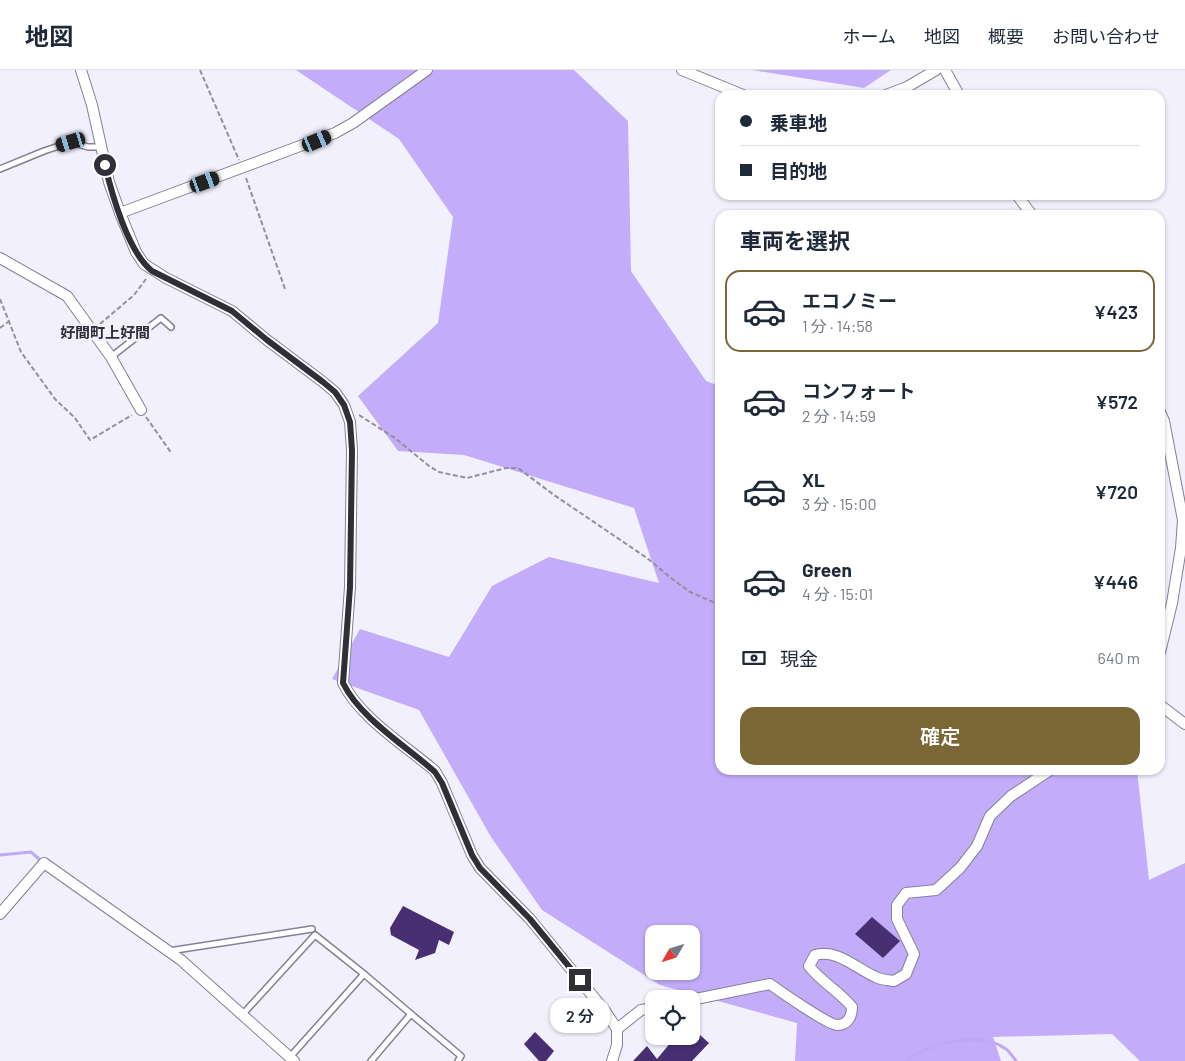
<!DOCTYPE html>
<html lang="ja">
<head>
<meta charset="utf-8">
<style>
	:root { --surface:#fff; --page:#f6f6f7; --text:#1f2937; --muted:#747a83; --line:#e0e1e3; --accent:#7b6736 }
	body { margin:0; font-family:Barlow,"Noto Sans JP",sans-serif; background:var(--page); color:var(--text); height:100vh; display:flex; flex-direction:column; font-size:19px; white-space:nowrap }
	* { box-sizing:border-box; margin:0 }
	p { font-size:16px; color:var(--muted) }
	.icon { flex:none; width:28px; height:28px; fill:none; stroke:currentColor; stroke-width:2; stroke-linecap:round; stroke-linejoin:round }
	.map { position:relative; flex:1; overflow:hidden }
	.details { position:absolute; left:715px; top:140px; width:450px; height:565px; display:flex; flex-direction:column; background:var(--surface); border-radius:15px; box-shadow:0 1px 4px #0004 }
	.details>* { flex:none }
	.hud { position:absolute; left:715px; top:20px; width:450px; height:110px; border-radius:15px; box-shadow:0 1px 4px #0004; display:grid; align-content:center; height:110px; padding:0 25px; background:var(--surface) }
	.needle { width:32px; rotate:231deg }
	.controls { position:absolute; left:645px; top:855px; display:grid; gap:10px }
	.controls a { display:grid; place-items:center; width:55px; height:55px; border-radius:10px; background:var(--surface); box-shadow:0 1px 4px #0004; font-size:25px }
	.end { position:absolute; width:22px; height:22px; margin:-11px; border:6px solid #302e37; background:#fff; box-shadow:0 0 0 2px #fff }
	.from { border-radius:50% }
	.bubble { position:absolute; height:35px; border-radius:15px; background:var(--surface); box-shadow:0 1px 4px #0004; font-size:16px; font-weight:600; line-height:35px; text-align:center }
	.car { position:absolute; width:15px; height:30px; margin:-15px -8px; border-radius:6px; box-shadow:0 0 4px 1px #0007; background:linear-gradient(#222 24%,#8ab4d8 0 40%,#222 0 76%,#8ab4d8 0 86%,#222 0) }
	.hud b { display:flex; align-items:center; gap:18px; height:48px; font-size:19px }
	.hud b+b { border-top:1px solid var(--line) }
	.hud i { width:12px; height:12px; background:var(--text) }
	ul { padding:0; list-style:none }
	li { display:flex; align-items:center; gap:15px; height:82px; margin:0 10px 8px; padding:0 15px; border:2px solid transparent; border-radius:15px }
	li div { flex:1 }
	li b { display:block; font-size:19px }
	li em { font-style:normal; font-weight:600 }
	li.active { border-color:var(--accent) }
	li>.icon { width:45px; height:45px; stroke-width:1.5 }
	h2 { padding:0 25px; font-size:22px; line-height:60px }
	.pay { display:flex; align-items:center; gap:12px; height:55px; padding:0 25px; font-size:19px }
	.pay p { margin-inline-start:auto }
	.button { display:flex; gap:10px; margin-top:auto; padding:10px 25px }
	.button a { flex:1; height:58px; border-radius:15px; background:var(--accent); color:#fff; font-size:20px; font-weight:600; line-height:58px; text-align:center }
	header { display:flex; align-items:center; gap:30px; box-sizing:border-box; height:70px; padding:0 25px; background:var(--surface); border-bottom:1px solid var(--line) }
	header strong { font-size:24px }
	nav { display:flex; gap:28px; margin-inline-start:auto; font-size:18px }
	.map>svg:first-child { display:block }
</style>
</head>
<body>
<header>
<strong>地図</strong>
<nav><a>ホーム</a><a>地図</a><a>概要</a><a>お問い合わせ</a></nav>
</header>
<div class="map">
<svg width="1185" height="991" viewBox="0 0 1185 991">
	<rect width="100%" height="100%" fill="#f3f0fe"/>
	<g fill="#c3acf9" fill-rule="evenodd">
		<path d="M296,0H574L628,51L631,201L706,311L720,316V700H971L972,703L982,700H1137L1149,810L1185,793V991H1140L1112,964L993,967L1001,991H795L797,953L660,915L542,840L491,767L419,640L332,609L360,559L449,587L492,516L549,487L659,513L634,438L464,385L398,381L358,326L438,253L453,147L399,69ZM654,864H691V901H654Z"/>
		<polygon points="752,0 891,0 864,18"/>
	</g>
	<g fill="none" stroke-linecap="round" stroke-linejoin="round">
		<g stroke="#c0a8f5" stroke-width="3">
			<polyline points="0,785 31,782 39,789"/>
			<path d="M906,991C930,973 980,960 1006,979C1010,982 1013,987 1016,991"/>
		</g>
	</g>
	<g fill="#472f71">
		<polygon points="403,836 454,862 449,875 439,870 435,883 415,890 419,880 391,865 390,858"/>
		<polygon points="872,847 900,871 883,888 855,864"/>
		<polygon points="691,957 709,973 692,991 633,991 647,976 657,989 676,966 691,966"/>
		<polygon points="535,962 554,981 546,991 539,991 524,974"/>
	</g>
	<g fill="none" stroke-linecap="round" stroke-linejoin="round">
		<g stroke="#858095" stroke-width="8">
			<g id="lane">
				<polyline points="0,99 44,81 71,72 88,77 101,77"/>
				<polyline points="111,287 161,248 171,257"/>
				<polyline points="169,881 312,859"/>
				<polyline points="242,945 315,865 364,904"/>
				<polyline points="290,987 364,904 411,944"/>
				<polyline points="371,991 411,944 461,986 458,991"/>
			</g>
		</g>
		<g stroke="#858095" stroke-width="12">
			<g id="street">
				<path d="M81,0L92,35L109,112L120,143L136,182L144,194L166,208L232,241L267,270L323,312L335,322L344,335L350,352L352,380L350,517L343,613C360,648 406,676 435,701L442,713L472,785L480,798L530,849L605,941L617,959V975L612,991"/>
				<polyline points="682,0 743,25"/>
				<polyline points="945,0 959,25"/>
				<polyline points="886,25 907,17 936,0"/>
				<polyline points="1017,125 1032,145"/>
				<polyline points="120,143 335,63 353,53 427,0"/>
				<polyline points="0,188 67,226 111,287 141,340"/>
				<polyline points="1160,342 1164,351 1183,450 1181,478 1172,533 1160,582"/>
				<polyline points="1160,635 1185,654"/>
				<polyline points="0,844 44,793 181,890 294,991"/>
				<path d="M691,930L770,914C781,922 827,954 837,955C848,955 852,946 852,937C839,921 821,912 809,896L815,885C837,878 858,900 878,908C883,910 889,910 894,911L906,904L914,884L897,849V835L906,823L936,820L960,798L977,776L990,746L1011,726L1050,700"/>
				<polyline points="617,959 641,940 654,938"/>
			</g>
		</g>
		<g stroke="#93909c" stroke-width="2" stroke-dasharray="5 2.5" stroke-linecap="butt">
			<polyline points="200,0 239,90"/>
			<polyline points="246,108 285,219"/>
			<polyline points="0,229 21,282 55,329 75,348 90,370 132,345"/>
			<polyline points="100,254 134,225 146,209"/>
			<polyline points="0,258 8,252"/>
			<polyline points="359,345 395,368 429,396 439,402 467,408 506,398 518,398 554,425 647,488 671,508 690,522 720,535"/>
			<polyline points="146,347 172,384"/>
		</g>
		<use href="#lane" stroke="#fff" stroke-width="5"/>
		<use href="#street" stroke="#fff" stroke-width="10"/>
	</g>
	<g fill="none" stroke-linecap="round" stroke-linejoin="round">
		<path stroke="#302e37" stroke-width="6" d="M105,95C112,125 128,182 152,201L232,241L267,270L323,312L335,322L344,335L350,352L352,380L350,517L343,613C360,648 406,676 435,702L442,713L472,785L480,798L530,849L580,910"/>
	</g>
	<g text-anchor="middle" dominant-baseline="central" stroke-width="5" stroke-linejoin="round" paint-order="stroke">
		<g font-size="15" font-weight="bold" fill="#302e37" stroke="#f3f0fe">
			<text x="105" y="262">好間町上好間</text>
		</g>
	</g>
</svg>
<div class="controls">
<a><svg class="needle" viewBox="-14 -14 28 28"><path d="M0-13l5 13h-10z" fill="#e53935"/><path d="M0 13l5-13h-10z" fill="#747a83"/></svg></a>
<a><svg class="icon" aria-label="locate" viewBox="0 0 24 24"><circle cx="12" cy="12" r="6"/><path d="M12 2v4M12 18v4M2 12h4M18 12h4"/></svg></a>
</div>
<i class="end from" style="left:105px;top:95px"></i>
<i class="end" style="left:580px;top:910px"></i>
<div class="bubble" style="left:550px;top:928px;width:60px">2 分</div>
<i class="car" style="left:317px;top:71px;rotate:67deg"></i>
<i class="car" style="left:71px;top:72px;rotate:253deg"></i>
<i class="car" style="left:205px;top:112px;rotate:70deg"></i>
<div class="hud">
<b><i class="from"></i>乗車地</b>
<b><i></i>目的地</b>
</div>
<section class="details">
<h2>車両を選択</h2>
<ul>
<li class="active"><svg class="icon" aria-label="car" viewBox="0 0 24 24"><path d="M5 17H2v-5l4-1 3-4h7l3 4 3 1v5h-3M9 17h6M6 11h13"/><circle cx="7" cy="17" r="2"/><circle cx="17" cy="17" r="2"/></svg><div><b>エコノミー</b><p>1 分 · 14:58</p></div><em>¥423</em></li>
<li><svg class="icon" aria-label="car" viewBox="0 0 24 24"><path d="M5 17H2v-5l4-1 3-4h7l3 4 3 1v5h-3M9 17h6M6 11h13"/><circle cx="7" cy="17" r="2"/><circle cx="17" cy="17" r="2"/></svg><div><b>コンフォート</b><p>2 分 · 14:59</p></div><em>¥572</em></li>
<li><svg class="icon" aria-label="car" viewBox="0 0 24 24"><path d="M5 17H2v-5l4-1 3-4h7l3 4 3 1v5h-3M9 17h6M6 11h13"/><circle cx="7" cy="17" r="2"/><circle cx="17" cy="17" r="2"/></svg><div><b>XL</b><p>3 分 · 15:00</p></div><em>¥720</em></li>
<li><svg class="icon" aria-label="car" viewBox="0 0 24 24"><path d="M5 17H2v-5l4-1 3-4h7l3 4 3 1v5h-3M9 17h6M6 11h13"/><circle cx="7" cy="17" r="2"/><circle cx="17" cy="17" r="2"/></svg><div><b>Green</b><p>4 分 · 15:01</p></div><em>¥446</em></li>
</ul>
<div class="pay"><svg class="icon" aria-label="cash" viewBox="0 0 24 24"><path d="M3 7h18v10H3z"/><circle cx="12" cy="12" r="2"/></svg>現金<p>640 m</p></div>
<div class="button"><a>確定</a></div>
</section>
</div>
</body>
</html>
